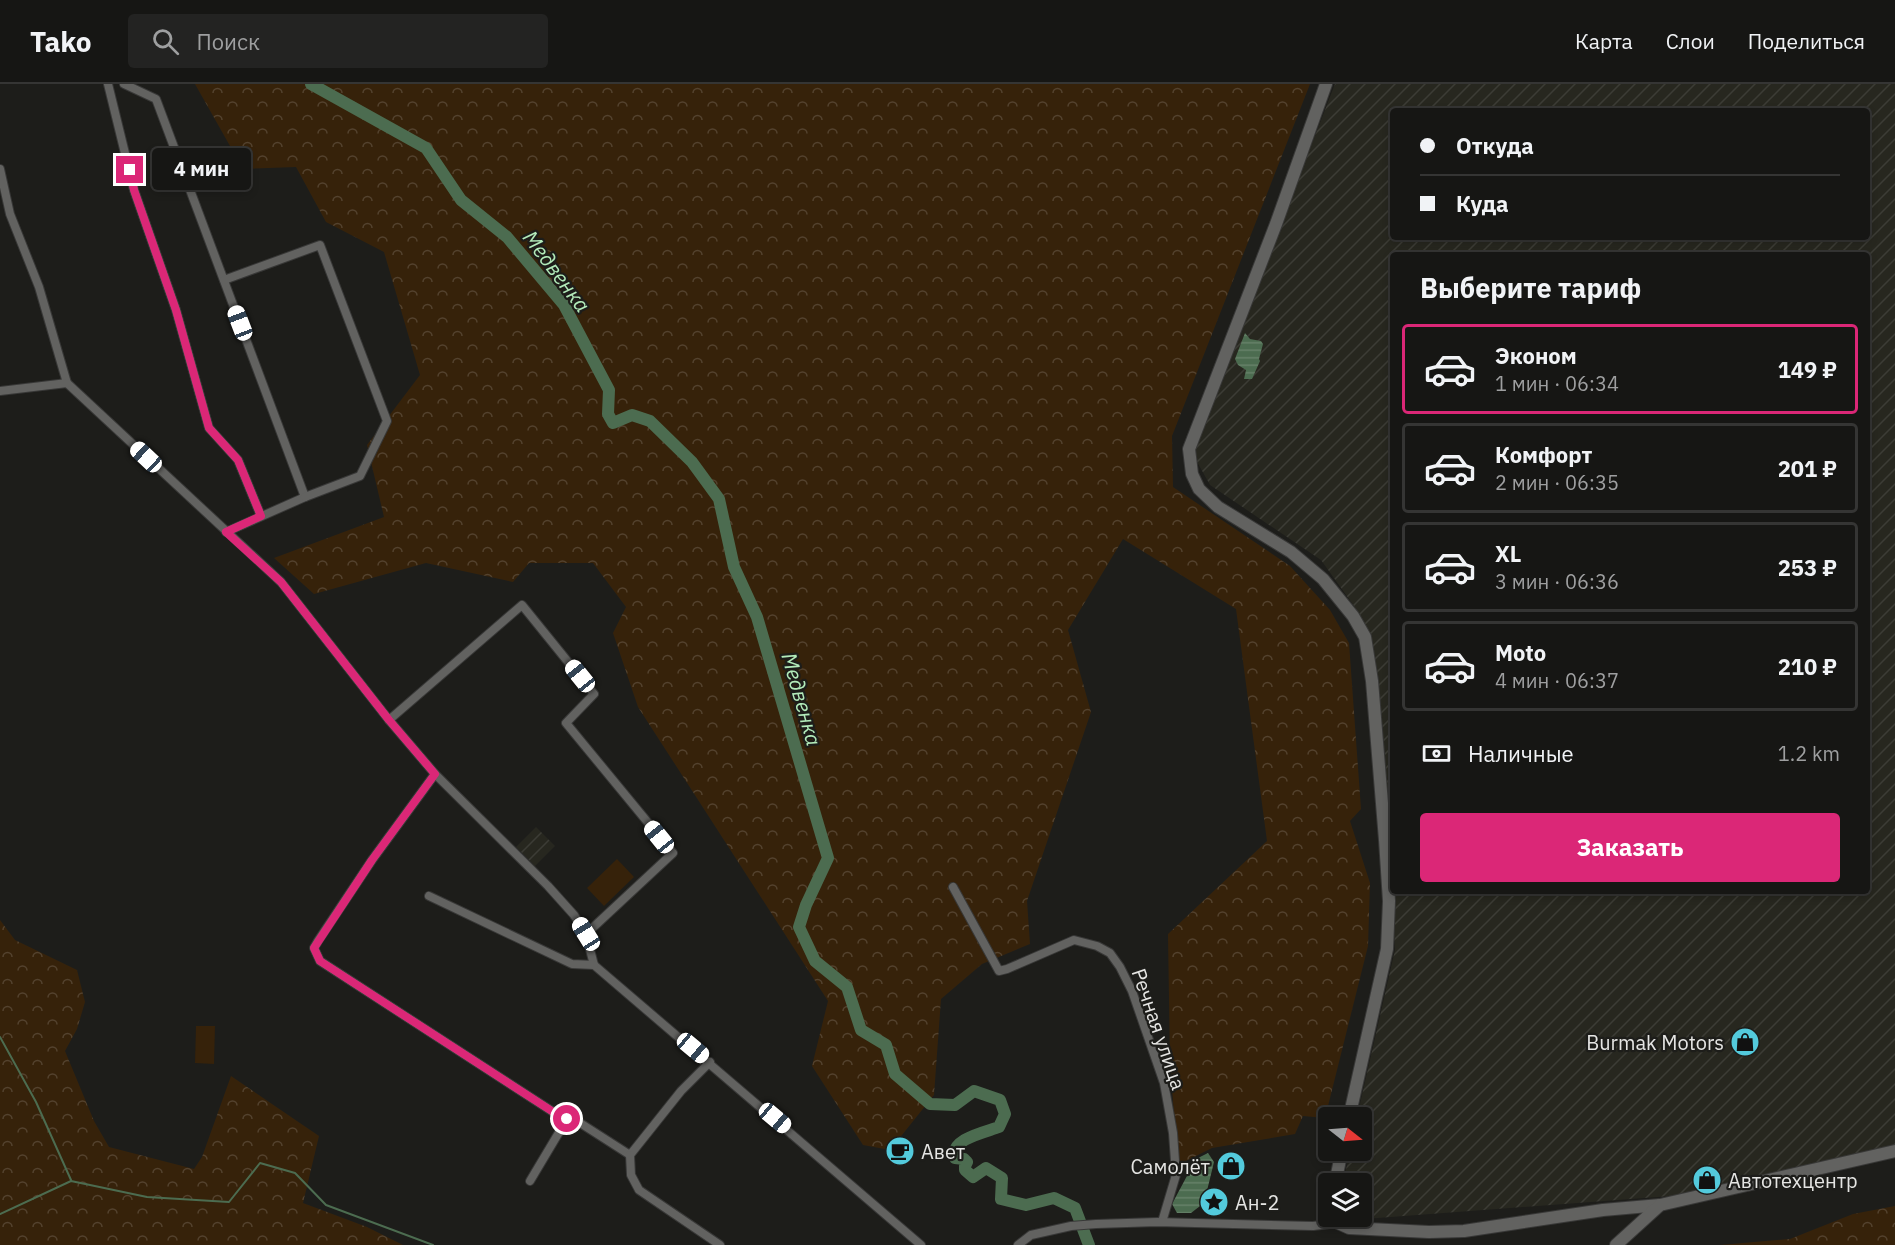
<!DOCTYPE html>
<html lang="ru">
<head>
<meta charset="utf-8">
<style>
	:root { --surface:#161614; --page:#232322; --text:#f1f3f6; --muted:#9e9fa0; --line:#353534; --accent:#db2777 }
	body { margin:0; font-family:"IBM Plex Sans",sans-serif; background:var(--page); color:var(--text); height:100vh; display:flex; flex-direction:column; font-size:22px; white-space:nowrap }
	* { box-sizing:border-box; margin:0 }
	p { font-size:20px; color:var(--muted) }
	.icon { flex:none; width:33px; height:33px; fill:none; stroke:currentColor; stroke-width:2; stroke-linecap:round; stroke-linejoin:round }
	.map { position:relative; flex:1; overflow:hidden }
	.drawer { position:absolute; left:1390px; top:168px; width:480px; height:642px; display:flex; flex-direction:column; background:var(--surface); border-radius:6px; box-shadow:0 3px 9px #0003,0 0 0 2px var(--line) }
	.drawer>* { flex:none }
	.guide { position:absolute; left:1390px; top:24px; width:480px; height:132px; border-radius:6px; box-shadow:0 3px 9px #0003,0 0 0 2px var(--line); display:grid; align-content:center; height:132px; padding:0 30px; background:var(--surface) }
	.needle { width:39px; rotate:107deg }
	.tools { position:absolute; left:1318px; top:1023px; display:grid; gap:12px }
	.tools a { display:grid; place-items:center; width:54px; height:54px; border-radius:6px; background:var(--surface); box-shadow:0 3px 9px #0003,0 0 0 2px var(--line); font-size:30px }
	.end { position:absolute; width:27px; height:27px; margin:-14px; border:8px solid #db2777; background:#fff; box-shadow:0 0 0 3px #fff }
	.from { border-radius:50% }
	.bubble { position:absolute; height:42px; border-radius:6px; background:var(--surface); box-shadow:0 3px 9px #0003,0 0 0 2px var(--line); font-size:20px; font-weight:800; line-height:42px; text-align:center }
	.car { position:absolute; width:18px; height:36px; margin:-18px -9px; border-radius:8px; box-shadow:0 0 4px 2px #0007; background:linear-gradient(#fff 24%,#345 0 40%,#fff 0 76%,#345 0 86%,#fff 0) }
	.guide b { display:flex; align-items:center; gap:21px; height:57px; font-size:22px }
	.guide b+b { border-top:2px solid var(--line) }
	.guide i { width:15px; height:15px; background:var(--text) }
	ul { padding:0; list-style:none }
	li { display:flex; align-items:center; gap:18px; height:90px; margin:0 12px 9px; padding:0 18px; border:3px solid var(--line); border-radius:6px }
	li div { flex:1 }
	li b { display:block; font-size:22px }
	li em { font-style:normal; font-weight:800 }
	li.active { border-color:var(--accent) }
	li>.icon { width:54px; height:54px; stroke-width:1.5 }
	h2 { padding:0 30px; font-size:27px; line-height:72px }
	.pay { display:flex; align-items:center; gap:15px; height:66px; padding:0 30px; font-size:22px }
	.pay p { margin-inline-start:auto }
	.action { display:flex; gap:12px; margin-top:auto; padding:12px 30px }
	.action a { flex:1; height:69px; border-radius:6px; background:var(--accent); color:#fff; font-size:24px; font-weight:800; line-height:69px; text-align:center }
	header { display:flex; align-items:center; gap:36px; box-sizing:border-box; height:84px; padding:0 30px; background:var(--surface); border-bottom:2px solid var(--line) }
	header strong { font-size:28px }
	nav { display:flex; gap:33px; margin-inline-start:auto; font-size:21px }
	.search { width:420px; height:54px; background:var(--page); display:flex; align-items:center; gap:15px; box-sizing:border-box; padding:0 21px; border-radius:6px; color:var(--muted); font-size:22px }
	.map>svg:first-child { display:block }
</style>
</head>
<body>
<header>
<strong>Tako</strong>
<div class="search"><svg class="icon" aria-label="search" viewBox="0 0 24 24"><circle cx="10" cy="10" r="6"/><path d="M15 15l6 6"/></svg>Поиск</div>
<nav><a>Карта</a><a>Слои</a><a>Поделиться</a></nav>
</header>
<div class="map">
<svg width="1895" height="1161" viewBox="0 0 1895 1161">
	<defs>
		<pattern id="industrial-furrows" width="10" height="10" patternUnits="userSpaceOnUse" patternTransform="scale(1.5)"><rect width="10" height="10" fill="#27271f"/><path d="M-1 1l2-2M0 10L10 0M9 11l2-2" fill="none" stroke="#3c3c35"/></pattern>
		<pattern id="forest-crowns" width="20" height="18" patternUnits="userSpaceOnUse" patternTransform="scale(1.5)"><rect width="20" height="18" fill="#36220a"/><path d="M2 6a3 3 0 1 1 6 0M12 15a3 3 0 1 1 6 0" fill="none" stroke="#53422e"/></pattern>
		<pattern id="water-rules" width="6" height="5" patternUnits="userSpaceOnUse" patternTransform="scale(1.5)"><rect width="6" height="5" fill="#4c6c50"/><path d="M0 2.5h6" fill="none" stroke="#668169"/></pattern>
	</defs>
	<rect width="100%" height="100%" fill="#1d1d1a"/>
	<g fill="url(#industrial-furrows)" fill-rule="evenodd">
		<path d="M1335,0H1895V1061L1684,1111L1351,1136L1345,1133L1362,1132V1100L1343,1099L1350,1067L1362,1066V1034L1357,1033L1395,866L1386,694L1372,561L1359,529L1321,476L1210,401L1196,376V360ZM1394,27H1868V153H1394ZM1394,171H1868V807H1394Z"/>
		<polygon points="536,743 555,762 535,782 516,763"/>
	</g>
	<g fill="#36220a">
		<polygon points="617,775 634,793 604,822 587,804"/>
		<polygon points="196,942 215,942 214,980 195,979"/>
	</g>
	<g fill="url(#forest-crowns)">
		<polygon points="195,0 1310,0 1172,352 1173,403 1290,482 1330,526 1349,559 1361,725 1350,737 1370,799 1368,862 1325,1034 1303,1032 1295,1050 1212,1064 1178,1081 1170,979 1168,850 1267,757 1236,525 1123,455 1068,546 1091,628 1027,817 1030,860 982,880 941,915 934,1011 890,1066 863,1061 812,982 828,917 638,623 613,549 626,523 593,479 529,479 513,498 426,479 314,510 274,474 384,433 367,361 420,291 384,168 326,138 296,83 243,85"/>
		<polygon points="0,836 15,856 77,886 85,918 77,945 65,967 94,1037 109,1063 194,1085 202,1073 231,992 319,1052 303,1119 367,1143 403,1161 0,1161"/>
		<polygon points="1895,1122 1895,1161 1720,1161 1790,1155 1853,1130"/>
	</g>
	<g fill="url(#water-rules)">
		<polygon points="1245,249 1250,255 1261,257 1263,260 1259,275 1260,277 1252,295 1244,295 1246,286 1238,281 1235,275"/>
		<polygon points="1208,1069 1214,1078 1204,1119 1191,1129 1177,1129 1172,1120 1196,1075"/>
	</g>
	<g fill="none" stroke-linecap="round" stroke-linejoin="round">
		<g stroke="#4c6c50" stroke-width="2">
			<polyline points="0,953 36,1018 71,1096"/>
			<polyline points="0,1130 71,1097 147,1113 229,1118 260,1079 295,1089 326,1121 433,1161"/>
		</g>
		<path stroke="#4c6c50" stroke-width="12" d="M311,0L426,64L461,116L507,153L564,221L609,306L608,330L613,339L632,331L650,337L692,378L719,415L734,483L757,533L828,774L806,821L799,843L815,877L847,903L861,946L886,961L895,990L930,1020L955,1021L974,1007L1000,1016L1005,1030L999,1043C986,1048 949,1055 955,1074L964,1075L967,1078L965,1082V1086L973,1093L986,1084L1002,1094L1001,1115L1026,1121L1054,1114L1075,1124L1089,1161"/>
		<g stroke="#383837" stroke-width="10">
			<g id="street">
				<polyline points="108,0 134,106 176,226 209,344 238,376 261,432"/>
				<polyline points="124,0 156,15 305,413 226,448"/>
				<polyline points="0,85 10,130 39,203 67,299 281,498 389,636 435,690 548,802 574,831 586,850 594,881 921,1161"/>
				<polyline points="224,196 320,161 387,337 360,392 305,413"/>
				<polyline points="0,307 67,299"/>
				<polyline points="389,636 522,521 594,610 566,639 673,769 586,850"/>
				<polyline points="435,690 372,776 318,857 314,864 320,877 561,1033 577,1037 630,1071 681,1007 710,978"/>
				<polyline points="953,803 999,887 1007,885 1074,856 1097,862 1110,869 1120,883 1132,907 1164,999 1173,1049 1176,1091 1162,1138"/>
				<polyline points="429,812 572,880 594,881"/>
				<polyline points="630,1071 631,1091 639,1106 720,1161"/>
				<polyline points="530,1097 567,1035"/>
				<polyline points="1018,1161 1031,1151 1071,1142 1096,1140 1157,1138 1313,1142 1338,1139"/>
			</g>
		</g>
		<g stroke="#383837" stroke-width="14">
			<g id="secondary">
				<polyline points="1326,0 1276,140 1189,365 1192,390 1199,405 1218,423 1291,468 1323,495 1353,532 1365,553 1372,597 1385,756 1389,817 1387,865 1349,1034"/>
				<polyline points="1335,1100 1342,1066"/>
				<polyline points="1334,1132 1338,1139 1349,1144 1429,1148 1464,1147 1603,1126 1660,1121"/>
				<polyline points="1616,1161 1660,1121 1895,1067"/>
			</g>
		</g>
		<use href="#street" stroke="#626260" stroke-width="8"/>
		<use href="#secondary" stroke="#626260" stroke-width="12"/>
	</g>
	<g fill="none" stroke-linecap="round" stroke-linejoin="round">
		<polyline stroke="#db2777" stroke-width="8" points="130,86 134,106 176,226 209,344 238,376 261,432 226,448 281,498 389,636 435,690 372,776 314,864 320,877 561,1033 567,1035"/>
	</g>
	<defs>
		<g id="shop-disc" transform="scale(1.5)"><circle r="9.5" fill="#53cadc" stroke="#1d1d1a"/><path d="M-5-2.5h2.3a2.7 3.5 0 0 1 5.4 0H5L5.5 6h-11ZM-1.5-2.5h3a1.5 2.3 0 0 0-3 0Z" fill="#111"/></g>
		<g id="cafe-disc" transform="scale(1.5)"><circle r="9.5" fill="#53cadc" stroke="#1d1d1a"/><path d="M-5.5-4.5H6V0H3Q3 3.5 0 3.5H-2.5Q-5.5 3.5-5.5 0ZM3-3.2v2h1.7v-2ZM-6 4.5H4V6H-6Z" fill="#111"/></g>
		<g id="sight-disc" transform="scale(1.5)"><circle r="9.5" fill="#53cadc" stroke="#1d1d1a"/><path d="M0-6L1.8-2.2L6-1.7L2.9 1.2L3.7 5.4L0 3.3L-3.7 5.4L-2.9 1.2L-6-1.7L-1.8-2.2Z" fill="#111"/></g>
	</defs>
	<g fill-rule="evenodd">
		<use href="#shop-disc" x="1745" y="958"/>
		<use href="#cafe-disc" x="900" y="1067"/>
		<use href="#shop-disc" x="1231" y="1082"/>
		<use href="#shop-disc" x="1707" y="1096"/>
		<use href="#sight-disc" x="1214" y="1118"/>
	</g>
	<g text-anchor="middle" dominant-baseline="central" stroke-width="4.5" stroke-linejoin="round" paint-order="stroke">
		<g font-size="20" fill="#e5e5e3" stroke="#1d1d1a">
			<text transform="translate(1159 945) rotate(71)">Речная улица</text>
		</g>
		<g font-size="20" fill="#e5e5e3" stroke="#1d1d1a" text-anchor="start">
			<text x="1724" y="958" text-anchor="end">Burmak Motors</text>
			<text x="921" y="1067">Авет</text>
			<text x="1210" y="1082" text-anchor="end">Самолёт</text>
			<text x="1728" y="1096">Автотехцентр</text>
			<text x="1235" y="1118">Ан-2</text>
		</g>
		<g font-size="21" font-style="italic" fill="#b3ebba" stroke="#1d1d1a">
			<text transform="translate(557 187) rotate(53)">Медвенка</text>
			<text transform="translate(802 615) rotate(74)">Медвенка</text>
		</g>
	</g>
</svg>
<div class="tools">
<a><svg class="needle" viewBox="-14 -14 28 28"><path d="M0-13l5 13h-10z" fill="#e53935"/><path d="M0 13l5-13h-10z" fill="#9e9fa0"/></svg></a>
<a><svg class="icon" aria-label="layers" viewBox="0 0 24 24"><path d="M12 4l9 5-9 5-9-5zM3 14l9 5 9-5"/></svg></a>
</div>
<i class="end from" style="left:567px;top:1035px"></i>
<i class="end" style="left:130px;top:86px"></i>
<div class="bubble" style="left:152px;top:64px;width:99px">4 мин</div>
<i class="car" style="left:240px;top:239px;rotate:339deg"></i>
<i class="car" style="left:146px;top:373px;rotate:313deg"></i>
<i class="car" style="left:580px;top:592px;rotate:321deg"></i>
<i class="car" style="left:659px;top:753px;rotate:321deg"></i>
<i class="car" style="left:586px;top:850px;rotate:328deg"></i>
<i class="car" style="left:693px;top:964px;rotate:130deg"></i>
<i class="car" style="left:775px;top:1034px;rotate:130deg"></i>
<div class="guide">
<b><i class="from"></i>Откуда</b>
<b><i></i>Куда</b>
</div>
<section class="drawer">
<h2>Выберите тариф</h2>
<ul>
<li class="active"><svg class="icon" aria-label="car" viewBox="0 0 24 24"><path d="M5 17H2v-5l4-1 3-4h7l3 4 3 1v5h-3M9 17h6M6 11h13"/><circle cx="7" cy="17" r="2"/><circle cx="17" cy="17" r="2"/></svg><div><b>Эконом</b><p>1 мин · 06:34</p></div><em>149 ₽</em></li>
<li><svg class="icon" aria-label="car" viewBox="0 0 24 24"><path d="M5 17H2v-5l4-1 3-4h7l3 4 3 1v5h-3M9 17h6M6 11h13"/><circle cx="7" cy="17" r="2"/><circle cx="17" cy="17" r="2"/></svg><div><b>Комфорт</b><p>2 мин · 06:35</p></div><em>201 ₽</em></li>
<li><svg class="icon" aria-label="car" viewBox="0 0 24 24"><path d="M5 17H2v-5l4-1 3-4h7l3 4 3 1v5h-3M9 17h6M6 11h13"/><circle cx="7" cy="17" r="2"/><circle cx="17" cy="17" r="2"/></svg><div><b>XL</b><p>3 мин · 06:36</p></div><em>253 ₽</em></li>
<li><svg class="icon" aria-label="car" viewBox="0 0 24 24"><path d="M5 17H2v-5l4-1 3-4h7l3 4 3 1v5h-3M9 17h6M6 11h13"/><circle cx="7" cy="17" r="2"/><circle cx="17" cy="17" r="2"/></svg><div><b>Moto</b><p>4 мин · 06:37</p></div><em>210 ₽</em></li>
</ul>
<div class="pay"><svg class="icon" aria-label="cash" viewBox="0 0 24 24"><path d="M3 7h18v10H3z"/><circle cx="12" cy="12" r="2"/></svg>Наличные<p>1.2 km</p></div>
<div class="action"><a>Заказать</a></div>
</section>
</div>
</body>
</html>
